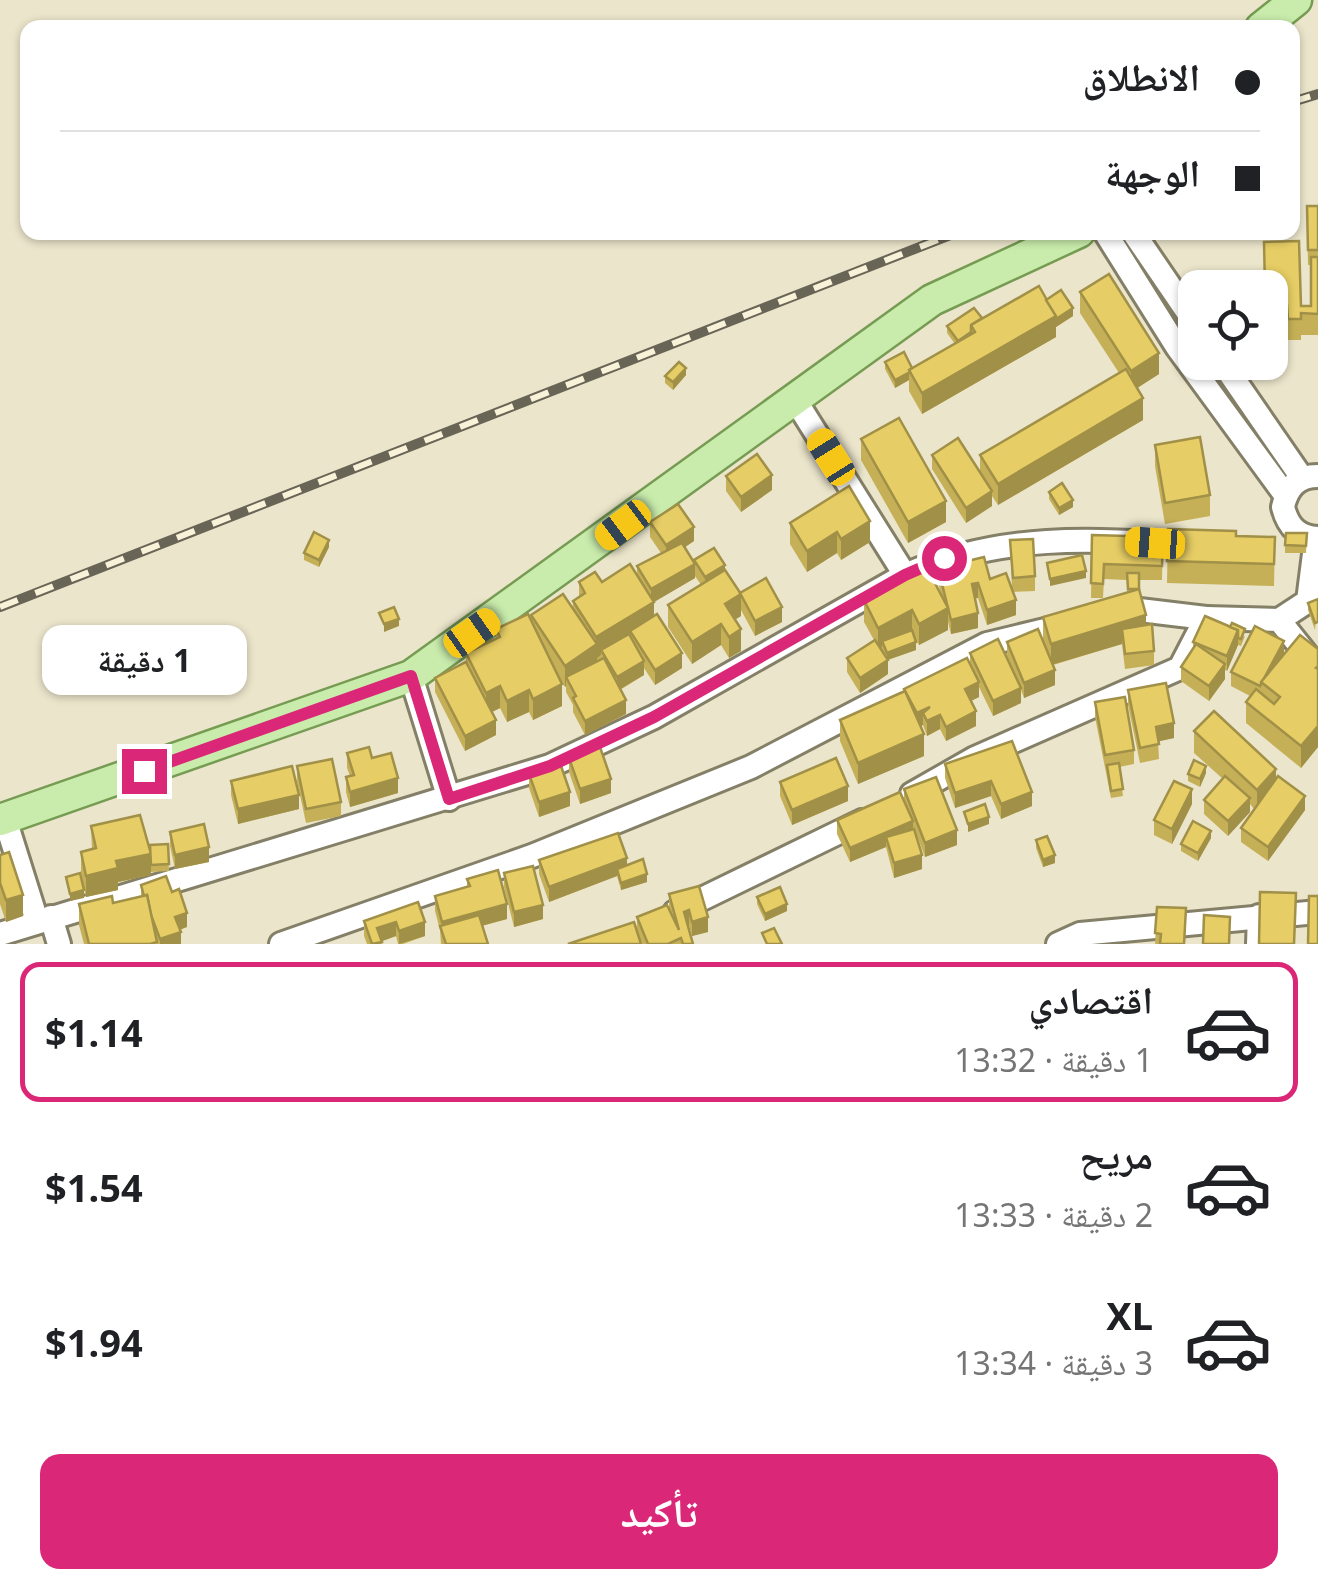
<!DOCTYPE html>
<html lang="ar">
<head>
<meta charset="utf-8">
<style>
	:root { --surface:#fff; --page:#f6f6f6; --text:#202124; --muted:#757577; --line:#e0e0e0; --accent:#db2777 }
	body { margin:0; font-family:"Noto Sans","Noto Naskh Arabic",sans-serif; background:var(--page); color:var(--text); direction:rtl; height:100vh; display:flex; flex-direction:column; font-size:38px; white-space:nowrap }
	* { box-sizing:border-box; margin:0 }
	p { font-size:32px; color:var(--muted) }
	.icon { flex:none; width:55px; height:55px; fill:none; stroke:currentColor; stroke-width:2; stroke-linecap:round; stroke-linejoin:round }
	.map { position:relative; height:944px; overflow:hidden; direction:ltr }
	.panel { display:flex; flex-direction:column; background:var(--surface); flex:1 }
	.panel>* { flex:none }
	.guide { position:absolute; left:20px; top:20px; width:1280px; height:220px; border-radius:20px; box-shadow:0 2px 8px #0004; direction:rtl; display:grid; align-content:center; height:220px; padding:0 40px; background:var(--surface) }
	.buttons { position:absolute; left:1178px; top:270px; display:grid; gap:20px }
	.buttons a { display:grid; place-items:center; width:110px; height:110px; border-radius:20px; background:var(--surface); box-shadow:0 2px 8px #0004; font-size:50px }
	.end { position:absolute; width:45px; height:45px; margin:-22px; border:12px solid #db2777; background:#fff; box-shadow:0 0 0 5px #fff }
	.from { border-radius:50% }
	.bubble { position:absolute; height:70px; border-radius:20px; background:var(--surface); box-shadow:0 2px 8px #0004; font-size:32px; font-weight:700; line-height:70px; text-align:center; direction:rtl }
	.car { position:absolute; width:30px; height:60px; margin:-30px -15px; border-radius:12px; box-shadow:0 0 8px 2px #0007; background:linear-gradient(#f5c518 24%,#345 0 40%,#f5c518 0 76%,#345 0 86%,#f5c518 0) }
	.guide b { display:flex; align-items:center; gap:35px; height:95px; font-size:38px }
	.guide b+b { border-top:2px solid var(--line) }
	.guide i { width:25px; height:25px; background:var(--text) }
	ul { padding:18px 0 0; list-style:none }
	li { display:flex; align-items:center; gap:30px; height:140px; margin:0 20px 15px; padding:0 20px; border:5px solid transparent; border-radius:20px }
	li div { flex:1 }
	li b { display:block; font-size:38px }
	li em { font-style:normal; font-weight:700 }
	li.selected { border-color:var(--accent) }
	li>.icon { width:90px; height:90px; stroke-width:1.5 }
	.action { display:flex; gap:20px; margin-top:auto; padding:20px 40px }
	.action a { flex:1; height:115px; border-radius:20px; background:var(--accent); color:#fff; font-size:40px; font-weight:700; line-height:115px; text-align:center }
	.map>svg:first-child { display:block }
</style>
</head>
<body>
<div class="map">
<svg width="1318" height="944" viewBox="0 0 1318 944">
	<rect width="100%" height="100%" fill="#ebe5cb"/>
	<g fill="none" stroke-linecap="round" stroke-linejoin="round">
		<g stroke="#847f67" stroke-width="28">
			<g id="minor">
				<polyline points="1105,232 1177,347 1286,496"/>
				<polyline points="1133,232 1195,323"/>
				<polyline points="1222,362 1302,478"/>
				<polyline points="794,398 905,575"/>
				<path d="M1318,476C1297,476 1287,488 1283,507C1288,527 1298,537 1318,538"/>
				<polyline points="1116,612 1131,609 1206,618"/>
				<polyline points="1279,620 1308,601 1316,538"/>
				<polyline points="411,676 449,799"/>
				<polyline points="912,794 975,758 1180,668 1206,618 1279,620 1318,669"/>
				<polyline points="5,819 37,921"/>
				<polyline points="675,912 862,821"/>
				<polyline points="51,917 59,944"/>
				<path d="M0,934L550,766L654,717L905,575C1003,532 1094,539 1198,546"/>
				<polyline points="281,944 532,856 751,767 987,644 1070,624"/>
				<polyline points="1058,944 1080,934 1318,912"/>
				<polyline points="1258,944 1259,916"/>
			</g>
		</g>
		<g stroke="#769b52" stroke-width="35">
			<g id="major">
				<polyline points="1261,28 1296,0"/>
				<polyline points="0,820 411,676 932,300 1079,232"/>
			</g>
		</g>
		<use href="#minor" stroke="#fff" stroke-width="22"/>
		<use href="#major" stroke="#c9ecac" stroke-width="30"/>
		<g stroke="#696556" stroke-width="10">
			<g id="rail">
				<polyline points="1292,102 1318,94"/>
				<polyline points="0,607 958,232"/>
			</g>
		</g>
		<use href="#rail" stroke="#f8f2d8" stroke-width="6" stroke-dasharray="19" stroke-linecap="butt"/>
	</g>
	<g fill="#c6b057">
		<polygon points="1307,206 1318,206 1318,335 1301,335 1301,340 1288,340 1287,326 1270,327 1270,288 1301,306 1311,306 1311,265 1308,265"/>
		<polygon points="1080,292 1159,374 1137,388 1143,420 998,505 992,496 992,506 966,523 932,469 932,455 980,472 980,455 1119,373 1080,313"/>
		<polygon points="1046,300 1073,316 1056,327 1056,337 922,414 909,391 909,380 895,388 885,369 885,362 912,368 955,344 947,333 947,326 982,318"/>
		<polygon points="686,375 673,390 665,383 665,376"/>
		<polygon points="861,439 946,522 908,543 861,460"/>
		<polygon points="1155,445 1210,495 1210,516 1165,524 1155,466"/>
		<polygon points="726,476 772,490 741,512 726,491"/>
		<polygon points="1049,492 1073,507 1059,515 1049,499"/>
		<polygon points="870,521 870,542 841,560 837,553 807,572 790,544 790,523"/>
		<polygon points="650,522 694,541 685,547 694,563 725,570 740,593 782,622 755,636 741,610 741,616 735,619 741,651 729,658 721,645 692,664 668,627 668,605 701,585 695,576 695,578 654,602 654,615 682,668 655,685 644,668 644,675 620,690 626,714 585,735 573,712 573,705 566,692 566,686 565,687 559,679 562,706 533,720 529,712 507,722 500,708 492,712 496,735 465,751 435,692 435,678 466,662 466,653 496,638 496,629 531,621 531,615 573,608 573,601 579,597 579,582 602,582 637,575 637,566 661,553 650,537"/>
		<polygon points="1168,529 1236,536 1275,537 1274,586 1167,583"/>
		<polygon points="1307,533 1306,553 1285,553 1285,545"/>
		<polygon points="1092,535 1163,537 1162,580 1139,580 1139,592 1146,625 1154,651 1154,665 1125,669 1122,644 1053,665 1055,685 1024,698 1021,690 1021,703 993,716 979,687 979,697 971,701 976,726 946,741 940,729 927,736 923,725 920,726 924,756 858,784 840,741 840,720 904,692 904,689 970,663 970,653 1016,677 1007,656 1007,642 1047,651 1043,639 1043,617 1127,592 1127,580 1104,579 1103,598 1091,598"/>
		<polygon points="1010,540 1035,576 1035,591 1013,592 1016,615 987,625 978,598 975,598 978,628 951,634 948,622 948,630 919,645 913,635 916,650 888,660 888,674 860,693 847,672 847,658 874,640 864,622 864,600 942,597 938,583 938,568 990,579 1012,589"/>
		<polygon points="329,547 319,567 304,560 304,553"/>
		<polygon points="1318,599 1315,630 1308,610 1308,603"/>
		<polygon points="1245,636 1241,646 1238,645 1227,671 1225,670 1225,679 1209,701 1181,681 1181,667 1193,649 1193,642"/>
		<polygon points="1318,649 1318,747 1301,768 1246,723 1246,702 1250,696 1231,686 1231,672 1284,654"/>
		<polygon points="1128,690 1174,738 1158,741 1159,759 1140,763 1128,705"/>
		<polygon points="1095,702 1134,750 1134,764 1119,767 1123,796 1111,798 1095,717"/>
		<polygon points="1194,731 1276,778 1305,810 1268,861 1241,842 1241,828 1254,809 1250,804 1250,812 1228,836 1204,814 1204,800 1223,779 1194,753"/>
		<polygon points="1012,741 1032,806 1001,819 991,796 955,808 945,778 945,764"/>
		<polygon points="347,753 372,758 398,793 350,807 346,792 346,777 350,776 347,768"/>
		<polygon points="569,758 611,793 580,804 569,772"/>
		<polygon points="297,766 341,802 341,816 306,823 297,781"/>
		<polygon points="1206,773 1200,787 1188,781 1188,774"/>
		<polygon points="529,774 570,806 539,817 529,788"/>
		<polygon points="231,781 299,809 238,824 231,795"/>
		<polygon points="780,782 848,801 792,825 780,796"/>
		<polygon points="904,789 957,845 925,857 916,833 922,869 894,878 886,847 850,862 837,834 837,820 904,800"/>
		<polygon points="1192,804 1172,844 1154,835 1154,820"/>
		<polygon points="91,826 150,853 168,844 169,871 151,872 151,859 151,875 118,882 118,890 86,897 81,873 81,852 92,850"/>
		<polygon points="170,832 209,862 175,869 170,846"/>
		<polygon points="1211,838 1198,861 1181,851 1181,844"/>
		<polygon points="1036,840 1055,863 1043,867 1036,848"/>
		<polygon points="0,855 23,916 6,922 0,904"/>
		<polygon points="539,860 627,865 647,882 621,890 617,876 549,902 539,874"/>
		<polygon points="504,873 543,919 514,927 504,887"/>
		<polygon points="467,879 507,919 482,926 488,944 441,944 440,930 435,911 435,896 467,887"/>
		<polygon points="141,885 172,892 187,927 180,930 181,944 84,944 79,925 79,904 113,903 141,897"/>
		<polygon points="699,886 708,932 692,936 689,925 687,926 693,944 642,944 637,932 637,917 669,910 669,894"/>
		<polygon points="757,897 787,911 765,921 757,904"/>
		<polygon points="418,902 425,936 403,944 398,944 396,936 382,941 382,944 367,944 364,936 364,921"/>
		<polygon points="1157,907 1186,908 1185,944 1155,944"/>
	</g>
	<g fill="#a19047">
		<polygon points="1073,308 1073,316 1056,327 1056,337 922,414 922,393 1056,316"/>
		<polygon points="1159,353 1159,374 1131,392 1131,371"/>
		<polygon points="686,368 686,375 673,390 673,382"/>
		<polygon points="909,373 909,380 895,388 895,380"/>
		<polygon points="1143,398 1143,420 998,505 998,484"/>
		<polygon points="772,475 772,490 741,512 741,497"/>
		<polygon points="992,491 992,506 966,523 966,508"/>
		<polygon points="1073,500 1073,507 1059,515 1059,508"/>
		<polygon points="946,501 946,522 908,543 908,522"/>
		<polygon points="870,521 870,542 841,560 841,539"/>
		<polygon points="694,527 694,541 666,560 666,545"/>
		<polygon points="837,532 837,553 807,572 807,551"/>
		<polygon points="329,540 329,547 319,567 319,560"/>
		<polygon points="695,564 695,578 654,602 654,623 630,631 630,638 601,650 601,655 597,658 597,666 566,677 566,686 565,687 565,666 596,645 596,637 651,603 651,589"/>
		<polygon points="725,565 725,580 705,592 705,577"/>
		<polygon points="1086,571 1086,578 1050,586 1050,579"/>
		<polygon points="978,583 978,598 972,599 972,584"/>
		<polygon points="741,594 741,616 725,626 725,604"/>
		<polygon points="1016,600 1016,615 987,625 987,610"/>
		<polygon points="782,607 782,622 755,636 755,621"/>
		<polygon points="948,608 948,630 919,645 919,624"/>
		<polygon points="912,610 912,631 882,641 882,647 878,649 878,628"/>
		<polygon points="978,613 978,628 951,634 951,620"/>
		<polygon points="1146,615 1146,637 1122,629 1122,644 1051,665 1051,644"/>
		<polygon points="399,619 399,626 384,632 384,624"/>
		<polygon points="721,624 721,645 692,664 692,642"/>
		<polygon points="741,629 741,651 729,658 729,637"/>
		<polygon points="1238,630 1238,645 1227,671 1227,656"/>
		<polygon points="1284,641 1284,655 1262,683"/>
		<polygon points="916,642 916,650 887,660 887,653"/>
		<polygon points="682,653 682,668 655,685 655,670"/>
		<polygon points="888,660 888,674 860,693 860,678"/>
		<polygon points="644,661 644,675 617,691 617,677"/>
		<polygon points="1225,664 1225,679 1209,701 1209,686"/>
		<polygon points="1055,670 1055,685 1024,698 1024,683"/>
		<polygon points="979,682 979,697 965,704 965,689"/>
		<polygon points="562,684 562,706 533,720 533,699"/>
		<polygon points="500,686 500,708 486,715 486,693"/>
		<polygon points="1021,688 1021,703 993,716 993,701"/>
		<polygon points="529,690 529,712 507,722 507,701"/>
		<polygon points="626,700 626,714 585,735 585,721"/>
		<polygon points="930,707 940,715 940,729 927,736 927,721 923,713 923,725 917,728 917,713"/>
		<polygon points="976,711 976,726 946,741 946,727"/>
		<polygon points="496,720 496,735 465,751 465,736"/>
		<polygon points="1174,723 1174,738 1156,742 1156,727"/>
		<polygon points="1318,726 1318,747 1301,768 1301,746"/>
		<polygon points="924,734 924,756 858,784 858,763"/>
		<polygon points="1206,766 1206,773 1200,787 1200,779"/>
		<polygon points="1276,769 1276,791 1257,811 1257,790"/>
		<polygon points="398,778 398,793 350,807 350,792"/>
		<polygon points="611,779 611,793 580,804 580,789"/>
		<polygon points="991,781 991,796 955,808 955,793"/>
		<polygon points="848,786 848,801 792,825 792,810"/>
		<polygon points="1192,789 1192,804 1172,844 1172,829"/>
		<polygon points="570,792 570,806 539,817 539,802"/>
		<polygon points="1032,792 1032,806 1001,819 1001,804"/>
		<polygon points="299,795 299,809 238,824 238,809"/>
		<polygon points="1305,796 1305,810 1268,861 1268,847"/>
		<polygon points="1250,798 1250,812 1228,836 1228,821"/>
		<polygon points="989,817 989,824 968,832 968,824"/>
		<polygon points="913,821 913,835 886,837 886,847 850,862 850,848"/>
		<polygon points="957,830 957,845 925,857 925,843"/>
		<polygon points="1211,831 1211,838 1198,861 1198,853"/>
		<polygon points="209,847 209,862 175,869 175,855"/>
		<polygon points="151,854 151,875 118,882 118,890 86,897 86,876 116,861"/>
		<polygon points="922,855 922,869 894,878 894,863"/>
		<polygon points="1055,855 1055,863 1043,867 1043,860"/>
		<polygon points="627,858 627,872 617,869 617,876 549,902 549,887"/>
		<polygon points="647,874 647,882 621,890 621,883"/>
		<polygon points="84,890 84,898 70,901 70,894"/>
		<polygon points="23,895 23,916 6,922 6,900"/>
		<polygon points="507,904 507,919 443,936 442,922"/>
		<polygon points="787,904 787,911 765,921 765,914"/>
		<polygon points="543,905 543,919 514,927 514,912"/>
		<polygon points="689,910 689,925 684,927 684,912"/>
		<polygon points="187,913 187,927 175,931 175,917"/>
		<polygon points="708,917 708,932 692,936 692,922"/>
		<polygon points="396,922 396,936 377,943 377,928"/>
		<polygon points="425,922 425,936 399,944 399,931"/>
		<polygon points="181,932 181,944 160,944 160,939"/>
	</g>
	<g fill="#e6cd65" stroke="#a19047" stroke-width="2.5">
		<polygon points="1307,206 1318,206 1318,250 1308,250"/>
		<polygon points="1299,241 1301,306 1311,306 1311,257 1318,257 1318,314 1301,313 1301,319 1288,319 1287,305 1270,305 1270,288 1265,288 1264,242"/>
		<polygon points="1109,274 1159,353 1131,371 1080,292"/>
		<polygon points="1039,286 1056,316 922,393 909,370 975,332 971,325"/>
		<polygon points="1061,290 1073,308 1056,319 1056,316 1046,300"/>
		<polygon points="974,308 982,318 971,325 971,332 958,341 947,326"/>
		<polygon points="904,352 912,368 909,370 910,372 895,380 885,362"/>
		<polygon points="679,362 686,368 673,382 665,376"/>
		<polygon points="1126,369 1143,398 998,484 980,455"/>
		<polygon points="899,418 946,501 908,522 861,439"/>
		<polygon points="1200,437 1210,495 1165,503 1155,445"/>
		<polygon points="958,438 992,491 966,508 932,455"/>
		<polygon points="757,454 772,475 741,497 726,476"/>
		<polygon points="1062,483 1073,500 1059,508 1049,492"/>
		<polygon points="849,486 870,521 841,539 837,532 807,551 790,523"/>
		<polygon points="678,504 694,527 666,545 650,522"/>
		<polygon points="1168,529 1236,531 1236,536 1275,537 1274,564 1167,561"/>
		<polygon points="314,532 329,540 319,560 304,553"/>
		<polygon points="1286,533 1307,533 1306,546 1285,545"/>
		<polygon points="1092,535 1163,537 1162,566 1104,564 1103,584 1091,583"/>
		<polygon points="1033,539 1035,576 1013,578 1010,540"/>
		<polygon points="682,543 695,564 651,589 637,566"/>
		<polygon points="714,548 725,565 705,577 694,560"/>
		<polygon points="1082,555 1086,571 1050,579 1047,563"/>
		<polygon points="984,557 990,579 1006,573 1016,600 987,610 978,583 972,584 978,613 951,620 938,568"/>
		<polygon points="630,564 654,602 596,637 573,601 585,593 579,582 595,572 602,582"/>
		<polygon points="927,568 948,608 919,624 912,610 878,628 864,600"/>
		<polygon points="725,570 741,594 725,604 741,629 729,637 721,624 692,642 668,605"/>
		<polygon points="1127,573 1139,573 1139,589 1128,589"/>
		<polygon points="766,578 782,607 755,621 740,593"/>
		<polygon points="1139,589 1146,615 1051,644 1043,617"/>
		<polygon points="563,594 597,644 565,666 531,615"/>
		<polygon points="1318,599 1318,622 1315,623 1308,603"/>
		<polygon points="394,607 399,619 384,624 379,613"/>
		<polygon points="528,614 562,684 533,699 529,690 507,701 500,686 486,693 466,653 500,637 496,629"/>
		<polygon points="657,614 682,653 655,670 630,631"/>
		<polygon points="1205,616 1238,630 1227,656 1193,642"/>
		<polygon points="1232,623 1245,629 1241,639 1238,638 1238,630 1230,627"/>
		<polygon points="1152,624 1154,651 1125,654 1122,629"/>
		<polygon points="1255,626 1284,641 1260,686 1231,672"/>
		<polygon points="1038,629 1055,670 1024,683 1007,642"/>
		<polygon points="912,630 916,642 887,653 882,641"/>
		<polygon points="629,634 644,661 617,677 601,650"/>
		<polygon points="1300,635 1318,649 1318,666 1316,668 1318,669 1318,726 1301,746 1246,702 1256,689 1274,704 1280,697 1261,682"/>
		<polygon points="998,639 1021,688 993,701 970,653"/>
		<polygon points="875,640 888,660 860,678 847,658"/>
		<polygon points="1196,644 1225,664 1209,686 1181,667"/>
		<polygon points="604,658 626,700 585,721 573,698 576,696 566,677"/>
		<polygon points="967,658 979,682 965,689 976,711 946,727 940,715 927,721 923,713 930,707 917,713 904,689"/>
		<polygon points="466,662 496,720 465,736 435,678"/>
		<polygon points="1166,683 1174,723 1156,727 1159,744 1140,748 1128,690"/>
		<polygon points="905,691 924,734 858,763 840,720"/>
		<polygon points="1125,697 1134,750 1105,755 1095,702"/>
		<polygon points="1214,711 1276,769 1257,790 1194,731"/>
		<polygon points="1012,741 1032,792 1001,804 991,781 955,793 945,764"/>
		<polygon points="369,747 372,758 391,753 398,778 350,792 346,777 354,775 347,753"/>
		<polygon points="600,747 611,779 580,789 569,758"/>
		<polygon points="836,758 848,786 792,810 780,782"/>
		<polygon points="332,759 341,802 306,809 297,766"/>
		<polygon points="1194,760 1206,766 1200,779 1188,774"/>
		<polygon points="560,763 570,792 539,802 529,774"/>
		<polygon points="1119,763 1123,789 1111,791 1107,765"/>
		<polygon points="292,766 299,795 238,809 231,781"/>
		<polygon points="1225,776 1250,798 1228,821 1204,800"/>
		<polygon points="1278,776 1305,796 1268,847 1241,828"/>
		<polygon points="936,777 957,830 925,843 904,789"/>
		<polygon points="1174,781 1192,789 1172,829 1154,820"/>
		<polygon points="900,792 913,821 850,848 837,820"/>
		<polygon points="985,804 989,817 968,824 964,812"/>
		<polygon points="140,815 151,854 116,861 118,868 86,876 81,852 96,848 91,826"/>
		<polygon points="1193,821 1211,831 1198,853 1181,844"/>
		<polygon points="204,824 209,847 175,855 170,832"/>
		<polygon points="914,829 922,855 894,863 886,837"/>
		<polygon points="618,833 627,858 549,887 539,860"/>
		<polygon points="1047,836 1055,855 1043,860 1036,840"/>
		<polygon points="168,844 169,864 151,865 150,845"/>
		<polygon points="9,852 23,895 6,900 0,883 0,855"/>
		<polygon points="643,859 647,874 621,883 617,869"/>
		<polygon points="533,866 543,905 514,912 504,873"/>
		<polygon points="498,870 507,904 442,922 435,896 470,886 467,879"/>
		<polygon points="80,873 84,890 70,894 66,877"/>
		<polygon points="166,876 172,892 179,889 187,913 175,917 181,932 160,939 151,915 147,895 144,896 141,885"/>
		<polygon points="699,886 708,917 692,922 689,910 684,912 693,944 683,944 681,938 668,944 648,944 637,917 667,905 679,930 669,894"/>
		<polygon points="780,887 787,904 765,914 757,897"/>
		<polygon points="1260,892 1296,893 1294,944 1259,944"/>
		<polygon points="147,895 157,942 150,944 89,944 79,904 112,896 113,903"/>
		<polygon points="1309,896 1318,896 1318,944 1308,944"/>
		<polygon points="418,902 425,922 399,931 396,922 377,928 382,942 372,944 364,921"/>
		<polygon points="1157,907 1186,908 1184,944 1160,944 1161,934 1155,933"/>
		<polygon points="479,915 488,944 446,944 440,926"/>
		<polygon points="1204,915 1230,917 1229,944 1203,944"/>
		<polygon points="634,922 641,944 568,944"/>
		<polygon points="774,928 782,944 767,944 762,933"/>
	</g>
	<g fill="none" stroke-linecap="round" stroke-linejoin="round">
		<polyline stroke="#db2777" stroke-width="12" points="144,771 411,676 449,799 550,766 654,717 905,575 944,558"/>
	</g>
</svg>
<div class="buttons">
<a><svg class="icon" aria-label="locate" viewBox="0 0 24 24"><circle cx="12" cy="12" r="6"/><path d="M12 2v4M12 18v4M2 12h4M18 12h4"/></svg></a>
</div>
<i class="end from" style="left:944px;top:558px"></i>
<i class="end" style="left:144px;top:771px"></i>
<div class="bubble" style="left:42px;top:625px;width:205px">1 دقيقة</div>
<i class="car" style="left:831px;top:457px;rotate:328deg"></i>
<i class="car" style="left:623px;top:525px;rotate:233deg"></i>
<i class="car" style="left:1155px;top:543px;rotate:274deg"></i>
<i class="car" style="left:472px;top:633px;rotate:55deg"></i>
<div class="guide">
<b><i class="from"></i>الانطلاق</b>
<b><i></i>الوجهة</b>
</div>
</div>
<section class="panel">
<ul>
<li class="selected"><svg class="icon" aria-label="car" viewBox="0 0 24 24"><path d="M5 17H2v-5l4-1 3-4h7l3 4 3 1v5h-3M9 17h6M6 11h13"/><circle cx="7" cy="17" r="2"/><circle cx="17" cy="17" r="2"/></svg><div><b>اقتصادي</b><p>1 دقيقة · 13:32</p></div><em>$1.14</em></li>
<li><svg class="icon" aria-label="car" viewBox="0 0 24 24"><path d="M5 17H2v-5l4-1 3-4h7l3 4 3 1v5h-3M9 17h6M6 11h13"/><circle cx="7" cy="17" r="2"/><circle cx="17" cy="17" r="2"/></svg><div><b>مريح</b><p>2 دقيقة · 13:33</p></div><em>$1.54</em></li>
<li><svg class="icon" aria-label="car" viewBox="0 0 24 24"><path d="M5 17H2v-5l4-1 3-4h7l3 4 3 1v5h-3M9 17h6M6 11h13"/><circle cx="7" cy="17" r="2"/><circle cx="17" cy="17" r="2"/></svg><div><b>XL</b><p>3 دقيقة · 13:34</p></div><em>$1.94</em></li>
</ul>
<div class="action"><a>تأكيد</a></div>
</section>
</body>
</html>
